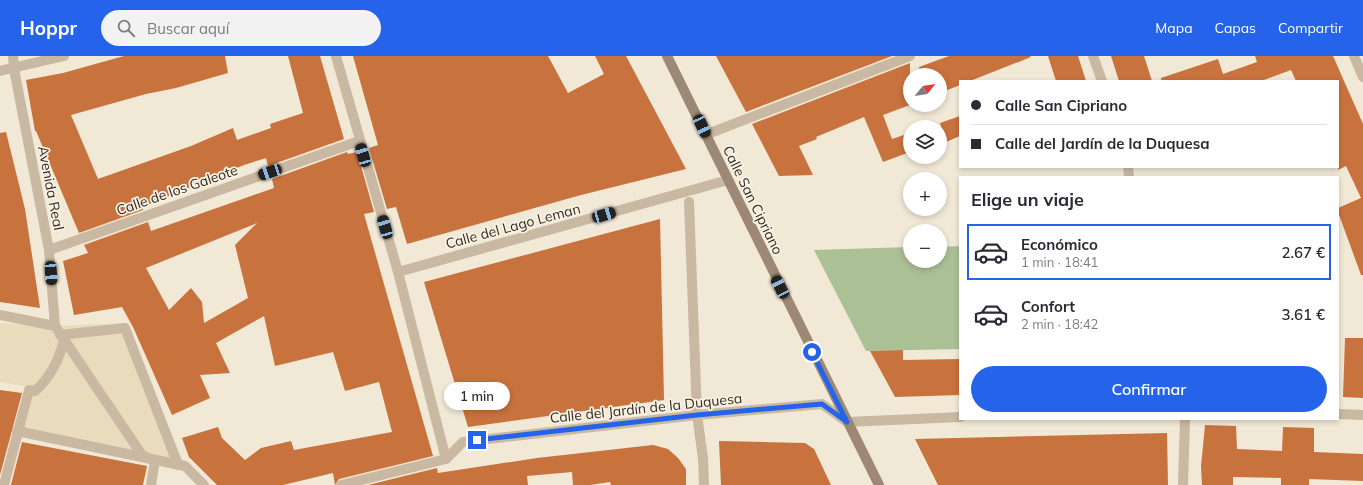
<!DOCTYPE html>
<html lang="es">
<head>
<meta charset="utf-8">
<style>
	:root { --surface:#fff; --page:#f2f2f3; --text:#2b2b33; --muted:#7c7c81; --line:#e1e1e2; --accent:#2563eb }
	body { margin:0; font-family:Mulish,sans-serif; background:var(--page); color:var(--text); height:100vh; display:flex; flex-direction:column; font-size:15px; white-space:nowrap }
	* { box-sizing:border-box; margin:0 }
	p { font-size:13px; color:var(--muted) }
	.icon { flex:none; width:22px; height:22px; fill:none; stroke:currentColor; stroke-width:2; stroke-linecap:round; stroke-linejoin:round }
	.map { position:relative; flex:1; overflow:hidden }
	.drawer { position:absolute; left:959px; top:120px; width:380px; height:244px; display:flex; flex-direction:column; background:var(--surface); border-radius:0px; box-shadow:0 2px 6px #0003 }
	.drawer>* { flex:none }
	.top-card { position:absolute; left:959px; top:24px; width:380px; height:88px; border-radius:0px; box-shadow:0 2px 6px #0003; display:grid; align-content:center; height:88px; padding:0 12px; background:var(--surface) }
	.needle { width:26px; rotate:60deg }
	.tools { position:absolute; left:903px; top:12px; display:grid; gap:8px }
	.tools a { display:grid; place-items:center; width:44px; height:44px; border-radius:50%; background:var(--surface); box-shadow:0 2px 6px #0003; font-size:20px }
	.end { position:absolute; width:18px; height:18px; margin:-9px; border:5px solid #2563eb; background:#fff; box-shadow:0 0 0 2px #fff }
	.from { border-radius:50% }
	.bubble { position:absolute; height:28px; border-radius:14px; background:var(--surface); box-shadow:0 2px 6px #0003; font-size:13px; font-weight:600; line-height:28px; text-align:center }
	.car { position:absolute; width:12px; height:24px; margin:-12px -6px; border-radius:5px; box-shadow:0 0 3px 1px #0007; background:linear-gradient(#222 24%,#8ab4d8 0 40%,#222 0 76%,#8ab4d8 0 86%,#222 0) }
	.top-card b { display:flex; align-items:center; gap:14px; height:38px; font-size:15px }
	.top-card b+b { border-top:1px solid var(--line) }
	.top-card i { width:10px; height:10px; background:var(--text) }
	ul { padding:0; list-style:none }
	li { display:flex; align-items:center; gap:12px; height:56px; margin:0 8px 6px; padding:0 4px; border:2px solid transparent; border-radius:0px }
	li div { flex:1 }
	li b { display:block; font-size:15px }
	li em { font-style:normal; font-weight:600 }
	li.current { border-color:var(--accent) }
	li>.icon { width:36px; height:36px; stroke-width:1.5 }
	h2 { padding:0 12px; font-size:18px; line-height:48px }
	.cta { display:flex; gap:8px; margin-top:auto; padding:8px 12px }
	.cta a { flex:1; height:46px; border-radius:24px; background:var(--accent); color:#fff; font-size:16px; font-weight:600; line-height:46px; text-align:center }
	header { display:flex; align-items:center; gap:24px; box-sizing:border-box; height:56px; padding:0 20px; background:var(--accent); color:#fff }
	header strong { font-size:19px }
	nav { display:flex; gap:22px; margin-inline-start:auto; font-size:14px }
	.search { width:280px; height:36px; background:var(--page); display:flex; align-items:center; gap:10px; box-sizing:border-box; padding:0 14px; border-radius:22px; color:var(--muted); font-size:15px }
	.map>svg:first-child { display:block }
</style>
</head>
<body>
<header>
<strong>Hoppr</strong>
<div class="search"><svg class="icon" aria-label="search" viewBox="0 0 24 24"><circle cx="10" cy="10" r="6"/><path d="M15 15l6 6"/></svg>Buscar aquí</div>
<nav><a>Mapa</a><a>Capas</a><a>Compartir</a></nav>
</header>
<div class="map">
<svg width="1363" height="429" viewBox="0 0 1363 429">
	<rect width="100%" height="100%" fill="#f1e8d6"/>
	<polygon fill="#acc096" points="960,190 960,293 866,295 814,194 910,191 910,205 940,205 940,191"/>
	<polygon fill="#e9dcbd" points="0,267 55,270 126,267 185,410 17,375 30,331 0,326"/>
	<g fill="#c8723d" fill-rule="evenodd">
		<polygon points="124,0 225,0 228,17 176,32 146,38 71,59 98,123 191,90 233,72 237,84 271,72 270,68 303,57 288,0 320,0 344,83 268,110 266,102 244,109 142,151 143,154 79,177 36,75 35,75 26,24 63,17"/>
		<polygon points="353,0 548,0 568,37 604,18 595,0 626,0 686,113 581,139 407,188 396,151 387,153 369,92 378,89"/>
		<polygon points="716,0 892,0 746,56"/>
		<polygon points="949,0 1030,0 1031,1 970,25 960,25 960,29 940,37 940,19 921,19 919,11"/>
		<polygon points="1048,0 1078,0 1086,25 1056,25"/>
		<polygon points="1111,0 1144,0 1152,25 1119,25"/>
		<polygon points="1255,0 1333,0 1363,68 1363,219 1361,219 1338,156 1338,152 1361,142 1346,110 1338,114 1338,25 1296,25 1291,14 1261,25 1161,25 1161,22 1218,3 1223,18 1257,6"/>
		<polygon points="910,7 910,49 883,59 892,83 910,77 910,96 883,106 864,61 816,81 817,83 799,90 813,119 779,120 752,68"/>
		<polygon points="960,60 960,80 946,86 940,67"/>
		<polygon points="6,76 25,153 40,252 0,246 0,77"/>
		<path d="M347,96L348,98L357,96L374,156L364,158L433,400L339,423L335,429L333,417L283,429H217L189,401L182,382L218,371L222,382L245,404L261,392L291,385L294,394L392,376L379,326L345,335L333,296L275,310L264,260L216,287L230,317L200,319L210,342L172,359L133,271L122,251L74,259L63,205L88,197L84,189L148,166L151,175L274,132L272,123ZM257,167L235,189L248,242L204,267L202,246L191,232L169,254L146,212Z"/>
		<polygon points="660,163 664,344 468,371 424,226"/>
		<polygon points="1345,282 1363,282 1363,342 1343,341"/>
		<polygon points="903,294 903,304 960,303 960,339 895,341 870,295"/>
		<polygon points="0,334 22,337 0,419"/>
		<polygon points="1205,369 1236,370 1237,393 1282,395 1283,371 1314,372 1314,396 1363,398 1363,425 1309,423 1309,429 1281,429 1281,422 1233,421 1233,429 1202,429 1201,410"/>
		<polygon points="1167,377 1168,429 938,429 915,383"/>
		<polygon points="719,385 805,387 814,393 831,429 721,429"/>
		<polygon points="22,386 147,410 143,429 11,429"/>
		<polygon points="653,389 668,393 678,402 686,413 686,429 611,429 610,426 590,429 573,429 572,416 527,420 528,429 368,429 437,412 438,417 537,402"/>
	</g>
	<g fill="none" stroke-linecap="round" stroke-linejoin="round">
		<g stroke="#c9b9a2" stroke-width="10">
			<polyline points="13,0 14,13 49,194 55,270 142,399 155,405"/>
			<polyline points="336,0 398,216 446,403"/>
			<polyline points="1093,0 1102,25"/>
			<polyline points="1354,0 1363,21"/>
			<polyline points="0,15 64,0"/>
			<polyline points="705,79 910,0"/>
			<polyline points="1128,111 1129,121"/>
			<polyline points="689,146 697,359 703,402 704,429"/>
			<polyline points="49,194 359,85"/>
			<polyline points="398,216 728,124"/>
			<polyline points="0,259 55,270"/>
			<polyline points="60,279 125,272 178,409"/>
			<polyline points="1338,358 1363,359"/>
			<polyline points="17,375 185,410 204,429"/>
			<path d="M4,429L29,334L35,335C51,321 59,304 64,284"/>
			<polyline points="151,429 155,405"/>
			<polyline points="341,429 446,403 463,386 697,359 822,348 847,366 960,361"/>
			<polyline points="1183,429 1185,363"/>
		</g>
		<polyline stroke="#9c8874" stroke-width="10" points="667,0 879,429"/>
	</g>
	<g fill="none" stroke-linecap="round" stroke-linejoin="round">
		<polyline stroke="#2563eb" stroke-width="5" points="477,384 697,359 822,348 847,366 812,296"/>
	</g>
	<g text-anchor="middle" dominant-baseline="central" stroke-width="3.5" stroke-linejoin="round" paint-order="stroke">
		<g font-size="14" fill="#332b25" stroke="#f9f2e2">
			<text transform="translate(51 132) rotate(79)">Avenida Real</text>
			<text transform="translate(177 134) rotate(-19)">Calle de los Galeote</text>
			<text transform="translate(753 144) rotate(64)">Calle San Cipriano</text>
			<text transform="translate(513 170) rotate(-15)">Calle del Lago Leman</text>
			<text transform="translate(646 352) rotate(-6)">Calle del Jardín de la Duquesa</text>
		</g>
	</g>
</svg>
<div class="tools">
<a><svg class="needle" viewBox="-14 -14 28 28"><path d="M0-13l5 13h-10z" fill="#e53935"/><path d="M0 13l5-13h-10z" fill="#7c7c81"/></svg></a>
<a><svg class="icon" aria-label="layers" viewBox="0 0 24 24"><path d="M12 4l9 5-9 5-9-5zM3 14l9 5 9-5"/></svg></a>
<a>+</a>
<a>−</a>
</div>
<i class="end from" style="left:812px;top:296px"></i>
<i class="end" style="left:477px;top:384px"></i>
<div class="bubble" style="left:444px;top:326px;width:66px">1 min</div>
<i class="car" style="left:702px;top:70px;rotate:155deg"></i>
<i class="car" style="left:363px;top:99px;rotate:344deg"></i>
<i class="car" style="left:270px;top:116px;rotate:251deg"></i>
<i class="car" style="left:604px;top:159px;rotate:74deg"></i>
<i class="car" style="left:385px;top:171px;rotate:344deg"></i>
<i class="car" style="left:51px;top:217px;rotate:176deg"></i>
<i class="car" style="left:780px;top:231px;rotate:333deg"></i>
<div class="top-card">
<b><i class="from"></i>Calle San Cipriano</b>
<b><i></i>Calle del Jardín de la Duquesa</b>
</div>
<section class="drawer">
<h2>Elige un viaje</h2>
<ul>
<li class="current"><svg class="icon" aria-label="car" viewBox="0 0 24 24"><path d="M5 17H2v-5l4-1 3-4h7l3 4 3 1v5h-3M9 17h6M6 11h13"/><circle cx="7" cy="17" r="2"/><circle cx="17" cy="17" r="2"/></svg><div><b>Económico</b><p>1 min · 18:41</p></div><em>2.67 €</em></li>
<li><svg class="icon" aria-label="car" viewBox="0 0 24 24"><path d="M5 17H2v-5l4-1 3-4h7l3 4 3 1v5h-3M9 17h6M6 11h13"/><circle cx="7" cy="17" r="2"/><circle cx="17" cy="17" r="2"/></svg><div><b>Confort</b><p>2 min · 18:42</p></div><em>3.61 €</em></li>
</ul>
<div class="cta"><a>Confirmar</a></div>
</section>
</div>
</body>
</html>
